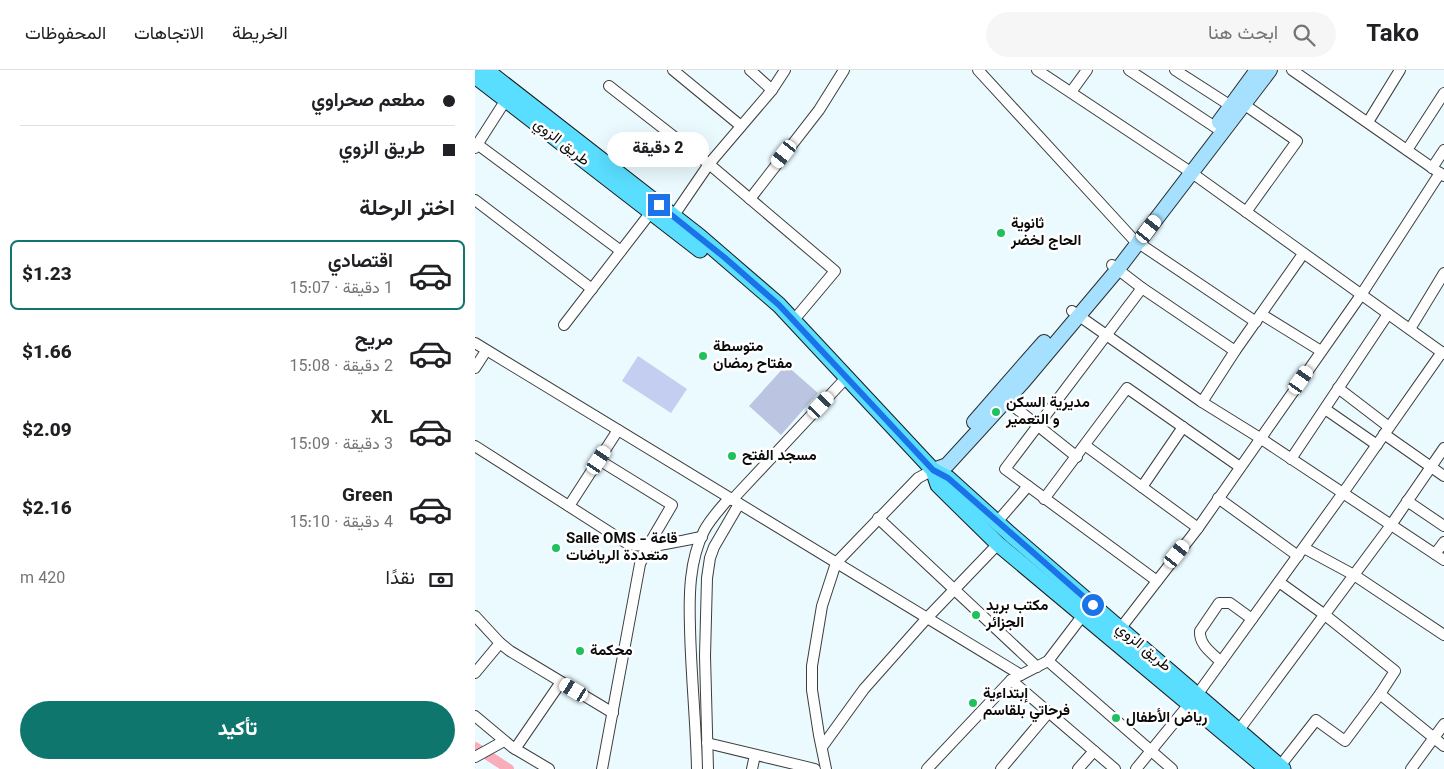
<!DOCTYPE html>
<html lang="ar">
<head>
<meta charset="utf-8">
<style>
	:root { --surface:#fff; --page:#f6f6f6; --text:#202124; --muted:#757577; --line:#e0e0e0; --accent:#0f766e }
	body { margin:0; font-family:Georgia,Vazirmatn,serif; background:var(--page); color:var(--text); direction:rtl; height:100vh; display:flex; flex-direction:column; font-size:19px; white-space:nowrap }
	* { box-sizing:border-box; margin:0 }
	p { font-size:16px; color:var(--muted) }
	.icon { flex:none; width:28px; height:28px; fill:none; stroke:currentColor; stroke-width:2; stroke-linecap:round; stroke-linejoin:round }
	.map { position:relative; flex:1; overflow:hidden; direction:ltr }
	.side { display:flex; flex-direction:column; background:var(--surface); width:475px }
	.side>* { flex:none }
	.hud { display:grid; align-content:center; height:110px; padding:0 20px; background:var(--surface) }
	.end { position:absolute; width:22px; height:22px; margin:-11px; border:6px solid #1a73e8; background:#fff; box-shadow:0 0 0 2px #fff }
	.from { border-radius:50% }
	.bubble { position:absolute; height:35px; border-radius:18px; background:var(--surface); box-shadow:0 5px 20px #0002; font-size:16px; font-weight:800; line-height:35px; text-align:center; direction:rtl }
	.car { position:absolute; width:15px; height:30px; margin:-15px -8px; border-radius:6px; box-shadow:0 0 4px 1px #0007; background:linear-gradient(#fff 24%,#345 0 40%,#fff 0 76%,#345 0 86%,#fff 0) }
	.hud b { display:flex; align-items:center; gap:18px; height:48px; font-size:19px }
	.hud b+b { border-top:1px solid var(--line) }
	.hud i { width:12px; height:12px; background:var(--text) }
	ul { padding:0; list-style:none }
	li { display:flex; align-items:center; gap:15px; height:70px; margin:0 10px 8px; padding:0 10px; border:2px solid transparent; border-radius:8px }
	li div { flex:1 }
	li b { display:block; font-size:19px }
	li em { font-style:normal; font-weight:800 }
	li.current { border-color:var(--accent) }
	li>.icon { width:45px; height:45px; stroke-width:1.5 }
	h2 { padding:0 20px; font-size:22px; line-height:60px }
	.pay { display:flex; align-items:center; gap:12px; height:55px; padding:0 20px; font-size:19px }
	.pay p { margin-inline-start:auto }
	.button { display:flex; gap:10px; margin-top:auto; padding:10px 20px }
	.button a { flex:1; height:58px; border-radius:30px; background:var(--accent); color:#fff; font-size:20px; font-weight:800; line-height:58px; text-align:center }
	header { display:flex; align-items:center; gap:30px; box-sizing:border-box; height:70px; padding:0 25px; background:var(--surface); border-bottom:1px solid var(--line) }
	header strong { font-size:24px }
	nav { display:flex; gap:28px; margin-inline-start:auto; font-size:18px }
	.search { width:350px; height:45px; background:var(--page); display:flex; align-items:center; gap:12px; box-sizing:border-box; padding:0 18px; border-radius:28px; color:var(--muted); font-size:19px }
	main { display:flex; flex:1; min-height:0 }
	.map>svg:first-child { display:block }
</style>
</head>
<body>
<header>
<strong>Tako</strong>
<div class="search"><svg class="icon" aria-label="search" viewBox="0 0 24 24"><circle cx="10" cy="10" r="6"/><path d="M15 15l6 6"/></svg>ابحث هنا</div>
<nav><a>الخريطة</a><a>الاتجاهات</a><a>المحفوظات</a></nav>
</header>
<main>
<div class="map">
<svg width="969" height="699" viewBox="0 0 969 699">
	<rect width="100%" height="100%" fill="#eafaff"/>
	<polygon fill="#bbc4e1" points="311,295 343,323 306,365 274,336"/>
	<polygon fill="#c4cef1" points="163,286 212,319 196,343 147,311"/>
	<g fill="none" stroke-linecap="round" stroke-linejoin="round">
		<polyline stroke="#f9acba" stroke-width="10" points="0,677 34,699"/>
		<g stroke="#3e3e3e" stroke-width="12">
			<g id="street">
				<polyline points="198,0 266,56"/>
				<polyline points="275,0 297,20"/>
				<polyline points="503,0 659,170 781,252"/>
				<polyline points="562,0 717,103 969,284"/>
				<polyline points="654,0 740,57"/>
				<polyline points="700,0 756,36"/>
				<polyline points="817,0 969,106"/>
				<polyline points="134,16 234,94 297,20 310,0"/>
				<polyline points="596,22 612,0"/>
				<polyline points="764,31 822,71 771,142"/>
				<polyline points="893,52 925,0"/>
				<polyline points="2,74 146,181"/>
				<polyline points="0,78 34,25"/>
				<polyline points="932,80 969,23"/>
				<polyline points="957,98 969,80"/>
				<polyline points="275,129 344,40 369,0"/>
				<polyline points="0,130 117,219"/>
				<polyline points="195,151 234,94 360,201 318,251"/>
				<polyline points="637,195 667,218 760,281"/>
				<polyline points="667,218 530,399 682,511"/>
				<polyline points="597,241 727,332 785,368 969,490"/>
				<polyline points="786,244 846,281"/>
				<polyline points="89,255 176,142"/>
				<polyline points="935,259 969,203"/>
				<polyline points="0,273 546,605"/>
				<polyline points="0,298 11,281"/>
				<polyline points="863,318 914,357"/>
				<polyline points="527,327 602,387"/>
				<polyline points="727,332 760,281 828,184"/>
				<polyline points="850,339 902,375"/>
				<polyline points="909,364 969,406"/>
				<path d="M0,376L153,474C176,480 203,471 227,467"/>
				<polyline points="611,376 723,458"/>
				<polyline points="816,389 913,244"/>
				<polyline points="124,390 197,435 173,476 165,494 127,699"/>
				<polyline points="667,417 708,357"/>
				<polyline points="743,428 823,486"/>
				<polyline points="569,429 652,318 765,397"/>
				<polyline points="257,430 371,308"/>
				<polyline points="932,431 969,456"/>
				<polyline points="94,436 143,360"/>
				<polyline points="403,448 562,597"/>
				<polyline points="522,452 553,416"/>
				<polyline points="829,478 879,505 969,565"/>
				<polyline points="960,484 969,472"/>
				<polyline points="804,512 850,545 920,601 905,624 870,671 841,650 805,696"/>
				<polyline points="0,546 25,573 35,581 138,643"/>
				<polyline points="645,559 723,458 886,225 965,103"/>
				<polyline points="573,591 697,699"/>
				<path d="M746,592C737,583 724,575 725,561L744,533H755L777,549"/>
				<polyline points="0,603 25,573"/>
				<polyline points="536,610 640,699"/>
				<polyline points="905,624 969,676"/>
				<polyline points="722,625 868,423 967,282"/>
				<polyline points="0,646 37,677 74,699"/>
				<polyline points="764,660 916,455 969,378"/>
				<polyline points="232,673 340,699"/>
				<polyline points="347,677 389,619 452,548 523,474"/>
				<polyline points="40,679 86,612"/>
				<polyline points="0,687 29,671"/>
				<path d="M222,699C221,652 216,605 215,558C214,526 214,491 229,461C235,449 246,438 254,428"/>
				<polyline points="233,699 230,586 232,508 235,488 239,477 264,434"/>
				<polyline points="277,699 280,685"/>
				<polyline points="351,699 344,665 337,620 337,596 347,536 361,493 443,408 458,400"/>
				<polyline points="452,699 536,610 573,591 608,545"/>
				<polyline points="526,699 574,642"/>
				<polyline points="603,699 619,681"/>
				<polyline points="661,699 715,633"/>
				<polyline points="936,699 969,654"/>
			</g>
		</g>
		<g stroke="#2d2d2d" stroke-width="16">
			<g id="secondary">
				<polyline points="744,52 782,0"/>
				<polyline points="499,352 569,272"/>
				<polyline points="458,400 472,395 548,312 643,199 795,0"/>
			</g>
		</g>
		<g stroke="#1c1c1c" stroke-width="17">
			<g id="primary">
				<polyline points="11,0 224,166 304,235 458,400 473,408 535,464 808,699"/>
				<polyline points="0,6 225,180"/>
				<polyline points="458,400 463,415 523,474 792,699"/>
			</g>
		</g>
		<use href="#street" stroke="#fff" stroke-width="10"/>
		<use href="#secondary" stroke="#a5e1ff" stroke-width="14"/>
		<use href="#primary" stroke="#5adeff" stroke-width="15"/>
	</g>
	<g fill="none" stroke-linecap="round" stroke-linejoin="round">
		<polyline stroke="#1a73e8" stroke-width="6" points="184,135 249,187 304,235 458,400 473,408 618,535"/>
	</g>
	<g fill="#1ec15e" stroke="#fff" stroke-width="2">
		<circle cx="526" cy="163" r="5"/>
		<circle cx="228" cy="286" r="5"/>
		<circle cx="521" cy="342" r="5"/>
		<circle cx="257" cy="386" r="5"/>
		<circle cx="81" cy="478" r="5"/>
		<circle cx="501" cy="545" r="5"/>
		<circle cx="105" cy="581" r="5"/>
		<circle cx="498" cy="633" r="5"/>
		<circle cx="641" cy="648" r="5"/>
	</g>
	<g text-anchor="middle" dominant-baseline="central" stroke-width="5" stroke-linejoin="round" paint-order="stroke">
		<g font-size="15" fill="#0b0b0b" stroke="#fff">
			<text transform="translate(86 73) rotate(38)">طريق الزوي</text>
			<text transform="translate(668 578) rotate(40)">طريق الزوي</text>
		</g>
		<g font-size="15" font-weight="bold" fill="#0b0b0b" stroke="#fff" text-anchor="start">
			<text x="536" y="154">ثانوية<tspan x="536" dy="17">الحاج لخضر</tspan></text>
			<text x="238" y="277">متوسطة<tspan x="238" dy="17">مفتاح رمضان</tspan></text>
			<text x="531" y="333">مديرية السكن<tspan x="531" dy="17">و التعمير</tspan></text>
			<text x="267" y="386">مسجد الفتح</text>
			<text x="91" y="469">Salle OMS - قاعة<tspan x="91" dy="17">متعددة الرياضات</tspan></text>
			<text x="511" y="536">مكتب بريد<tspan x="511" dy="17">الجزائر</tspan></text>
			<text x="115" y="581">محكمة</text>
			<text x="508" y="624">إبتداءية<tspan x="508" dy="17">فرحاتي بلقاسم</tspan></text>
			<text x="651" y="648">رياض الأطفال</text>
		</g>
	</g>
</svg>
<i class="end from" style="left:618px;top:535px"></i>
<i class="end" style="left:184px;top:135px"></i>
<div class="bubble" style="left:132px;top:62px;width:102px">2 دقيقة</div>
<i class="car" style="left:309px;top:84px;rotate:218deg"></i>
<i class="car" style="left:674px;top:159px;rotate:37deg"></i>
<i class="car" style="left:826px;top:310px;rotate:35deg"></i>
<i class="car" style="left:346px;top:335px;rotate:43deg"></i>
<i class="car" style="left:124px;top:390px;rotate:33deg"></i>
<i class="car" style="left:702px;top:484px;rotate:38deg"></i>
<i class="car" style="left:99px;top:620px;rotate:301deg"></i>
</div>
<section class="side">
<div class="hud">
<b><i class="from"></i>مطعم صحراوي</b>
<b><i></i>طريق الزوي</b>
</div>
<h2>اختر الرحلة</h2>
<ul>
<li class="current"><svg class="icon" aria-label="car" viewBox="0 0 24 24"><path d="M5 17H2v-5l4-1 3-4h7l3 4 3 1v5h-3M9 17h6M6 11h13"/><circle cx="7" cy="17" r="2"/><circle cx="17" cy="17" r="2"/></svg><div><b>اقتصادي</b><p>1 دقيقة · 15:07</p></div><em>$1.23</em></li>
<li><svg class="icon" aria-label="car" viewBox="0 0 24 24"><path d="M5 17H2v-5l4-1 3-4h7l3 4 3 1v5h-3M9 17h6M6 11h13"/><circle cx="7" cy="17" r="2"/><circle cx="17" cy="17" r="2"/></svg><div><b>مريح</b><p>2 دقيقة · 15:08</p></div><em>$1.66</em></li>
<li><svg class="icon" aria-label="car" viewBox="0 0 24 24"><path d="M5 17H2v-5l4-1 3-4h7l3 4 3 1v5h-3M9 17h6M6 11h13"/><circle cx="7" cy="17" r="2"/><circle cx="17" cy="17" r="2"/></svg><div><b>XL</b><p>3 دقيقة · 15:09</p></div><em>$2.09</em></li>
<li><svg class="icon" aria-label="car" viewBox="0 0 24 24"><path d="M5 17H2v-5l4-1 3-4h7l3 4 3 1v5h-3M9 17h6M6 11h13"/><circle cx="7" cy="17" r="2"/><circle cx="17" cy="17" r="2"/></svg><div><b>Green</b><p>4 دقيقة · 15:10</p></div><em>$2.16</em></li>
</ul>
<div class="pay"><svg class="icon" aria-label="cash" viewBox="0 0 24 24"><path d="M3 7h18v10H3z"/><circle cx="12" cy="12" r="2"/></svg>نقدًا<p>420 m</p></div>
<div class="button"><a>تأكيد</a></div>
</section>
</main>
</body>
</html>
